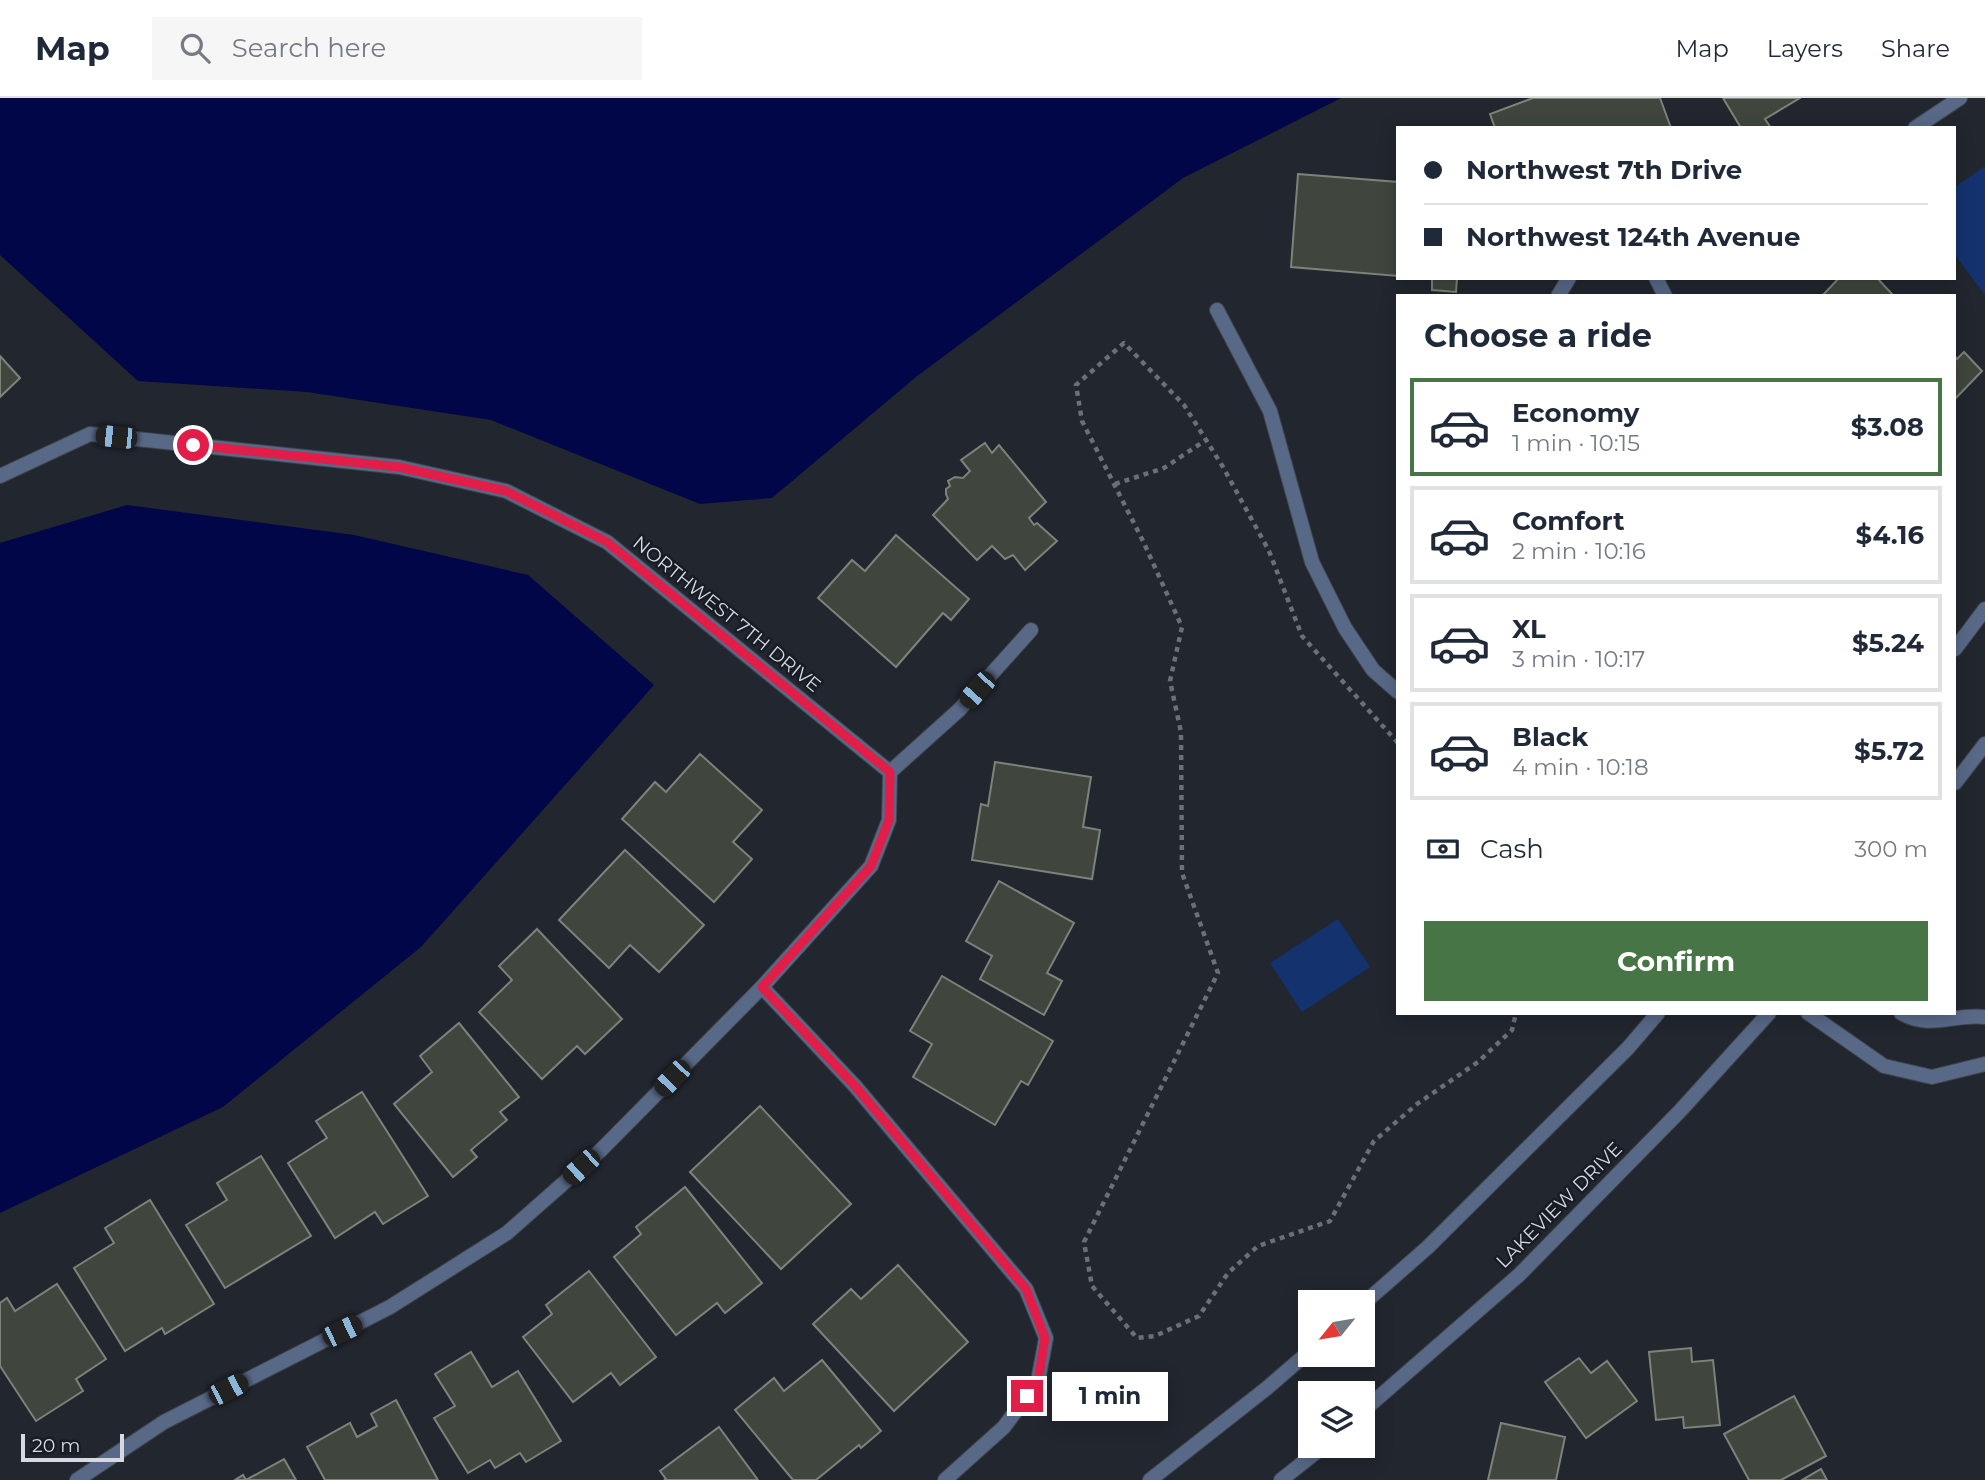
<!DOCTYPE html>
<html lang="en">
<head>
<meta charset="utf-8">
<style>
	:root { --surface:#fff; --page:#f6f6f7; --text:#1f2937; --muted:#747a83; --line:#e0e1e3; --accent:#487545 }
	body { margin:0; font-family:Montserrat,sans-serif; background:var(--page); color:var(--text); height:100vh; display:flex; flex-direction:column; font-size:26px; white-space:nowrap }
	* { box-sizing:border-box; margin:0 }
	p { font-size:23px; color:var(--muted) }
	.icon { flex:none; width:38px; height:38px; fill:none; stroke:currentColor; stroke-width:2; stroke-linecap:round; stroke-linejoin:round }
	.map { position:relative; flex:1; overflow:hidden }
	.sheet { position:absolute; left:1396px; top:196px; width:560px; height:721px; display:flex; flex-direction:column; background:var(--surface); border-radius:0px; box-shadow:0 4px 18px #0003 }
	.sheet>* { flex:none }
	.banner { position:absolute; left:1396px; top:28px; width:560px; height:154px; border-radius:0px; box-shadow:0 4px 18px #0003; display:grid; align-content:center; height:154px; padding:0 28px; background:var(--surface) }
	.needle { width:46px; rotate:240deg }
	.controls { position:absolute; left:1298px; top:1192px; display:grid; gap:14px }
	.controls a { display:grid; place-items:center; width:77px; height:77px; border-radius:0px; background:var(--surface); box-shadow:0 4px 18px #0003; font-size:35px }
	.scale { position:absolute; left:21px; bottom:18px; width:103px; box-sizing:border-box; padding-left:7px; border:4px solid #d6d9df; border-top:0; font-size:19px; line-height:24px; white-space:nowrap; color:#d6d9df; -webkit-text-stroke:5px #181c24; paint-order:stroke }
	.end { position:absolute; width:32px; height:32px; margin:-16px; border:9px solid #e11d48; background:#fff; box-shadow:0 0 0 4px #fff }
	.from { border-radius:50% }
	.bubble { position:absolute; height:49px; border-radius:0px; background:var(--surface); box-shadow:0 4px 18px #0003; font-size:23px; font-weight:700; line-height:49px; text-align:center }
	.car { position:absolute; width:21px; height:42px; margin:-21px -10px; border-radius:9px; box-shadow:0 0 5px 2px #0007; background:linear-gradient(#222 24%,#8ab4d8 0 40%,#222 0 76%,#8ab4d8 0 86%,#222 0) }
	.banner b { display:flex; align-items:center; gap:24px; height:66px; font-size:26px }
	.banner b+b { border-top:2px solid var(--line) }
	.banner i { width:18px; height:18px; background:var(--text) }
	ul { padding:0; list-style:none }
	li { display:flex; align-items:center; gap:21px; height:98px; margin:0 14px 10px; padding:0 14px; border:4px solid var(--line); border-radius:0px }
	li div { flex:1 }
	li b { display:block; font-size:26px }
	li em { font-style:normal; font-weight:700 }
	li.active { border-color:var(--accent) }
	li>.icon { width:63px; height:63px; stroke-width:1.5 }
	h2 { padding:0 28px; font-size:32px; line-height:84px }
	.pay { display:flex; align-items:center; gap:18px; height:77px; padding:0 28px; font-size:26px }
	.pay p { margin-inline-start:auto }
	.primary-button { display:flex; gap:14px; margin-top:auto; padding:14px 28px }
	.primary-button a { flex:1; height:80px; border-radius:0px; background:var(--accent); color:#fff; font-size:28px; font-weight:700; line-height:80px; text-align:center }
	header { display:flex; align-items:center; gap:42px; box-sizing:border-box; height:98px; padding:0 35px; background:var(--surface); border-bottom:2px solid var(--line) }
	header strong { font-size:33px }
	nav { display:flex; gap:38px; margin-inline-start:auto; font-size:24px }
	.search { width:490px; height:63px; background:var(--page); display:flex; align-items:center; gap:18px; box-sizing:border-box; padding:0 24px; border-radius:0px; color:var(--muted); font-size:26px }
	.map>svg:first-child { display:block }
</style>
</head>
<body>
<header>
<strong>Map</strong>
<div class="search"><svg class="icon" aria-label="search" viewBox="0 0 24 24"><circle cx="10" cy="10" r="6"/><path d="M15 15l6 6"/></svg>Search here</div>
<nav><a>Map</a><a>Layers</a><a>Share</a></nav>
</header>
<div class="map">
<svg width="1985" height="1382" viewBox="0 0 1985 1382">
	<rect width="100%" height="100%" fill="#22262e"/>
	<g fill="#14326e">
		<polygon points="1985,68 1985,197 1955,157 1955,89"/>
		<polygon points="1338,821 1370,869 1302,914 1270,865"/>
	</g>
	<g fill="#000647">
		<polygon points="0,0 1341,0 1183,80 916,279 772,400 700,406 491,322 307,294 138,283 0,157"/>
		<polygon points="127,407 354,437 528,477 654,587 421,849 223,1009 0,1115 0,445"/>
	</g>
	<g fill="#40463d" stroke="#7c837a" stroke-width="2">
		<polygon points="1533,0 1660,0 1671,30 1495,30 1490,16"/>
		<polygon points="1723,0 1800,0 1765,21 1771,30 1741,30"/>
		<polygon points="1298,76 1398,84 1398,178 1291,169"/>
		<polygon points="1425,180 1457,180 1456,194 1432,192 1432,181"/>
		<polygon points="1839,180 1877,180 1894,198 1822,198"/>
		<polygon points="1964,254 1982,273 1955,301 1955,259 1957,261"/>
		<polygon points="0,258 20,280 0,299"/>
		<polygon points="985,345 992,355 999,347 1046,404 1029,420 1034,427 1037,425 1057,443 1025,472 1013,457 1005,461 992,448 977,462 933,417 948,401 946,396 946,391 950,388 948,383 955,379 963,380 970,373 961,362"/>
		<polygon points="896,437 969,501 951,522 943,515 896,569 818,500 852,462 865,473"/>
		<polygon points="700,656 762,712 733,744 752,761 714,804 622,721 655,684 666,694"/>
		<polygon points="995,664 1091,679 1083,729 1100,732 1092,781 972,762 981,706 988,708"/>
		<polygon points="625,752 704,827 659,874 630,847 609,870 559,822"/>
		<polygon points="999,783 1074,825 1047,875 1062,883 1044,917 980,881 992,858 966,843"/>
		<polygon points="537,831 622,921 585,956 577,948 542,981 479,914 512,882 499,868"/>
		<polygon points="942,878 1053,943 1028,987 1021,983 995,1027 913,979 932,946 910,933"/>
		<polygon points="459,925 519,999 500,1014 507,1022 471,1052 477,1059 453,1079 394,1006 432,974 420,958"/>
		<polygon points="362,994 428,1098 383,1126 375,1114 335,1140 288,1065 327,1040 316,1023"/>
		<polygon points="760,1008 851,1106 781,1171 690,1074"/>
		<polygon points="261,1058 311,1138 225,1190 186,1127 227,1102 217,1085"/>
		<polygon points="685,1089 762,1185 725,1215 717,1205 676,1237 614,1159 641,1136 636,1129"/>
		<polygon points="150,1102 214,1206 165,1236 162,1230 125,1253 74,1170 114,1145 105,1130"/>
		<polygon points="898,1167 968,1244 894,1313 813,1226 851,1191 861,1201"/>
		<polygon points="589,1173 656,1259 620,1287 611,1275 573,1304 523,1239 552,1216 546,1207"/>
		<polygon points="57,1186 106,1261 76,1281 83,1293 36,1323 0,1268 0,1205 7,1200 15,1213"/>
		<polygon points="1691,1250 1692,1264 1713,1262 1720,1327 1684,1330 1683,1319 1656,1322 1649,1254"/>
		<polygon points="471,1254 492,1289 518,1273 561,1343 526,1364 520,1355 495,1370 490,1362 468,1375 434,1320 455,1308 435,1276"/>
		<polygon points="1579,1260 1591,1275 1607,1263 1637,1303 1586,1340 1545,1284"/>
		<polygon points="822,1262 881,1333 861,1350 859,1347 816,1382 793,1382 735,1312 774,1280 784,1293"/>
		<polygon points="1794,1298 1826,1358 1781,1382 1749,1382 1724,1336"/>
		<polygon points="396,1302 438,1382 325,1382 307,1349 350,1325 357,1339 377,1328 371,1316"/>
		<polygon points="1501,1325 1565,1339 1556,1382 1488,1382"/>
		<polygon points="719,1329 758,1382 664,1382 666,1381 660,1373"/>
		<polygon points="284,1361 296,1382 235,1382 243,1377 246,1382"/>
		<polygon points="1821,1371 1827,1382 1802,1382"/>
	</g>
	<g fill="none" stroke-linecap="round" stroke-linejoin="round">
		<g stroke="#3f434a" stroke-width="16">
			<g id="service">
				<polyline points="1217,212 1270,313 1312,464 1345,530 1373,572 1398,594"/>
				<polyline points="1808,915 1884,968 1932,979 1985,966"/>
				<path d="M1901,915C1930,932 1956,915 1985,919"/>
			</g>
		</g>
		<g stroke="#3f434a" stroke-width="16">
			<g id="minor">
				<polyline points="1915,30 1960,0"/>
				<polyline points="1656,180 1665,198"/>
				<polyline points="1558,198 1569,180"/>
				<polyline points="0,378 90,336 399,369 506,393 607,444 890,674"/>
				<polyline points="762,889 855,988 1026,1191 1046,1240 1038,1283 1004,1329 945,1382"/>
				<polyline points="77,1382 164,1324 390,1209 507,1135 600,1053 762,889 871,768 889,722 890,674 959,612 1031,532"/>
			</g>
		</g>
		<g stroke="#3f434a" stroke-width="16">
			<g id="tertiary">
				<polyline points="1955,551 1985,511"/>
				<polyline points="1955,685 1985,646"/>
				<polyline points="1363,1206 1428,1149 1628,950 1658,915"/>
				<polyline points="1363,1313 1519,1177 1680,1013 1769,915"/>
				<polyline points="1150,1382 1267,1290 1311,1252"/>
				<polyline points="1281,1382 1324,1348"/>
			</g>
		</g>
		<g stroke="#6b6f76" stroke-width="4.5" stroke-dasharray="5 5" stroke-linecap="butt">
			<polyline points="1115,386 1164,370 1206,342"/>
			<polyline points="1398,645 1302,538 1269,453 1223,369 1184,307 1124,245 1076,287 1082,323 1143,443 1182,529 1170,583 1181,634 1182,775 1218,875 1084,1144 1092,1188 1137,1240 1155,1238 1199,1218 1228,1175 1258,1148 1330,1123 1374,1043 1417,1006 1478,964 1512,932 1516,915"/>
		</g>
		<use href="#service" stroke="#586988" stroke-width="14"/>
		<use href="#minor" stroke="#586988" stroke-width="14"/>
		<use href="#tertiary" stroke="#586988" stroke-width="14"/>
	</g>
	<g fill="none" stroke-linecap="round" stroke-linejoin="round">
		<polyline stroke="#e11d48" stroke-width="9" points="193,347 399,369 506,393 607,444 890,674 889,722 871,768 762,889 855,988 1026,1191 1045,1240 1038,1283 1027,1298"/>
	</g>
	<g text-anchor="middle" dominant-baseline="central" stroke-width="5" stroke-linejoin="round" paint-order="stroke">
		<g font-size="19" fill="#d6d9df" stroke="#181c24">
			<text transform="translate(727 516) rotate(39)">NORTHWEST 7TH DRIVE</text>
			<text transform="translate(1559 1107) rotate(-45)">LAKEVIEW DRIVE</text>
		</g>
	</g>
</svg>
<div class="controls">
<a><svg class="needle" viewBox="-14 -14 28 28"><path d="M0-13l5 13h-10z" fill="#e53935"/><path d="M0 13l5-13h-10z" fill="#747a83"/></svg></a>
<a><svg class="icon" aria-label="layers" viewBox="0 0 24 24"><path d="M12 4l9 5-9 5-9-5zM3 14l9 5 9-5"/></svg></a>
</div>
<div class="scale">20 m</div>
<i class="end from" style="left:193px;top:347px"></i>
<i class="end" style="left:1027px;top:1298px"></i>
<div class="bubble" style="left:1052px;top:1274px;width:116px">1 min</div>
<i class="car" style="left:116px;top:339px;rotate:276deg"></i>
<i class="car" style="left:977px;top:592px;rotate:222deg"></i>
<i class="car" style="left:672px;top:980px;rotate:224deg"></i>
<i class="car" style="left:581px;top:1069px;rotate:228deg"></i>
<i class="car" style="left:342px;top:1233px;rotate:64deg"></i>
<i class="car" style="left:228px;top:1291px;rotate:63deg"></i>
<div class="banner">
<b><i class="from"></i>Northwest 7th Drive</b>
<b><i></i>Northwest 124th Avenue</b>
</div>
<section class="sheet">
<h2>Choose a ride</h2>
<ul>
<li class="active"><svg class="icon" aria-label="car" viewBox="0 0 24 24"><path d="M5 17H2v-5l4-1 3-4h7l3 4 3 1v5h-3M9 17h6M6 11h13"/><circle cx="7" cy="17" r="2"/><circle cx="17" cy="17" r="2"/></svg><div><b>Economy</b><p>1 min · 10:15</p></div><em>$3.08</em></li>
<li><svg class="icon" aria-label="car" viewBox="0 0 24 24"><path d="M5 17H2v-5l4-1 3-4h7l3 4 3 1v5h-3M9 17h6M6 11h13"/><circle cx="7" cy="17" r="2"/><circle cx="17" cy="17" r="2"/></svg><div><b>Comfort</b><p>2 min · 10:16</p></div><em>$4.16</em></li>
<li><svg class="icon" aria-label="car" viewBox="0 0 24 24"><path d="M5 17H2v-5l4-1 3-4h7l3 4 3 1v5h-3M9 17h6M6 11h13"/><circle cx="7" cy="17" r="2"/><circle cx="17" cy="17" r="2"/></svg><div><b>XL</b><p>3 min · 10:17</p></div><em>$5.24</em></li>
<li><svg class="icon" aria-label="car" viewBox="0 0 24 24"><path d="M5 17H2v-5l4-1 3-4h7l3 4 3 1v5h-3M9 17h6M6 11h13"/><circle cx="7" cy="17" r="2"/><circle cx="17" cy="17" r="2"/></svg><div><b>Black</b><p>4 min · 10:18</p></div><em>$5.72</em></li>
</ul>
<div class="pay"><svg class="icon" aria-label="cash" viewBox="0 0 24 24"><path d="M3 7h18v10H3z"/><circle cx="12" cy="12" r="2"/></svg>Cash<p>300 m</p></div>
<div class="primary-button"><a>Confirm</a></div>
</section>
</div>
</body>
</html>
